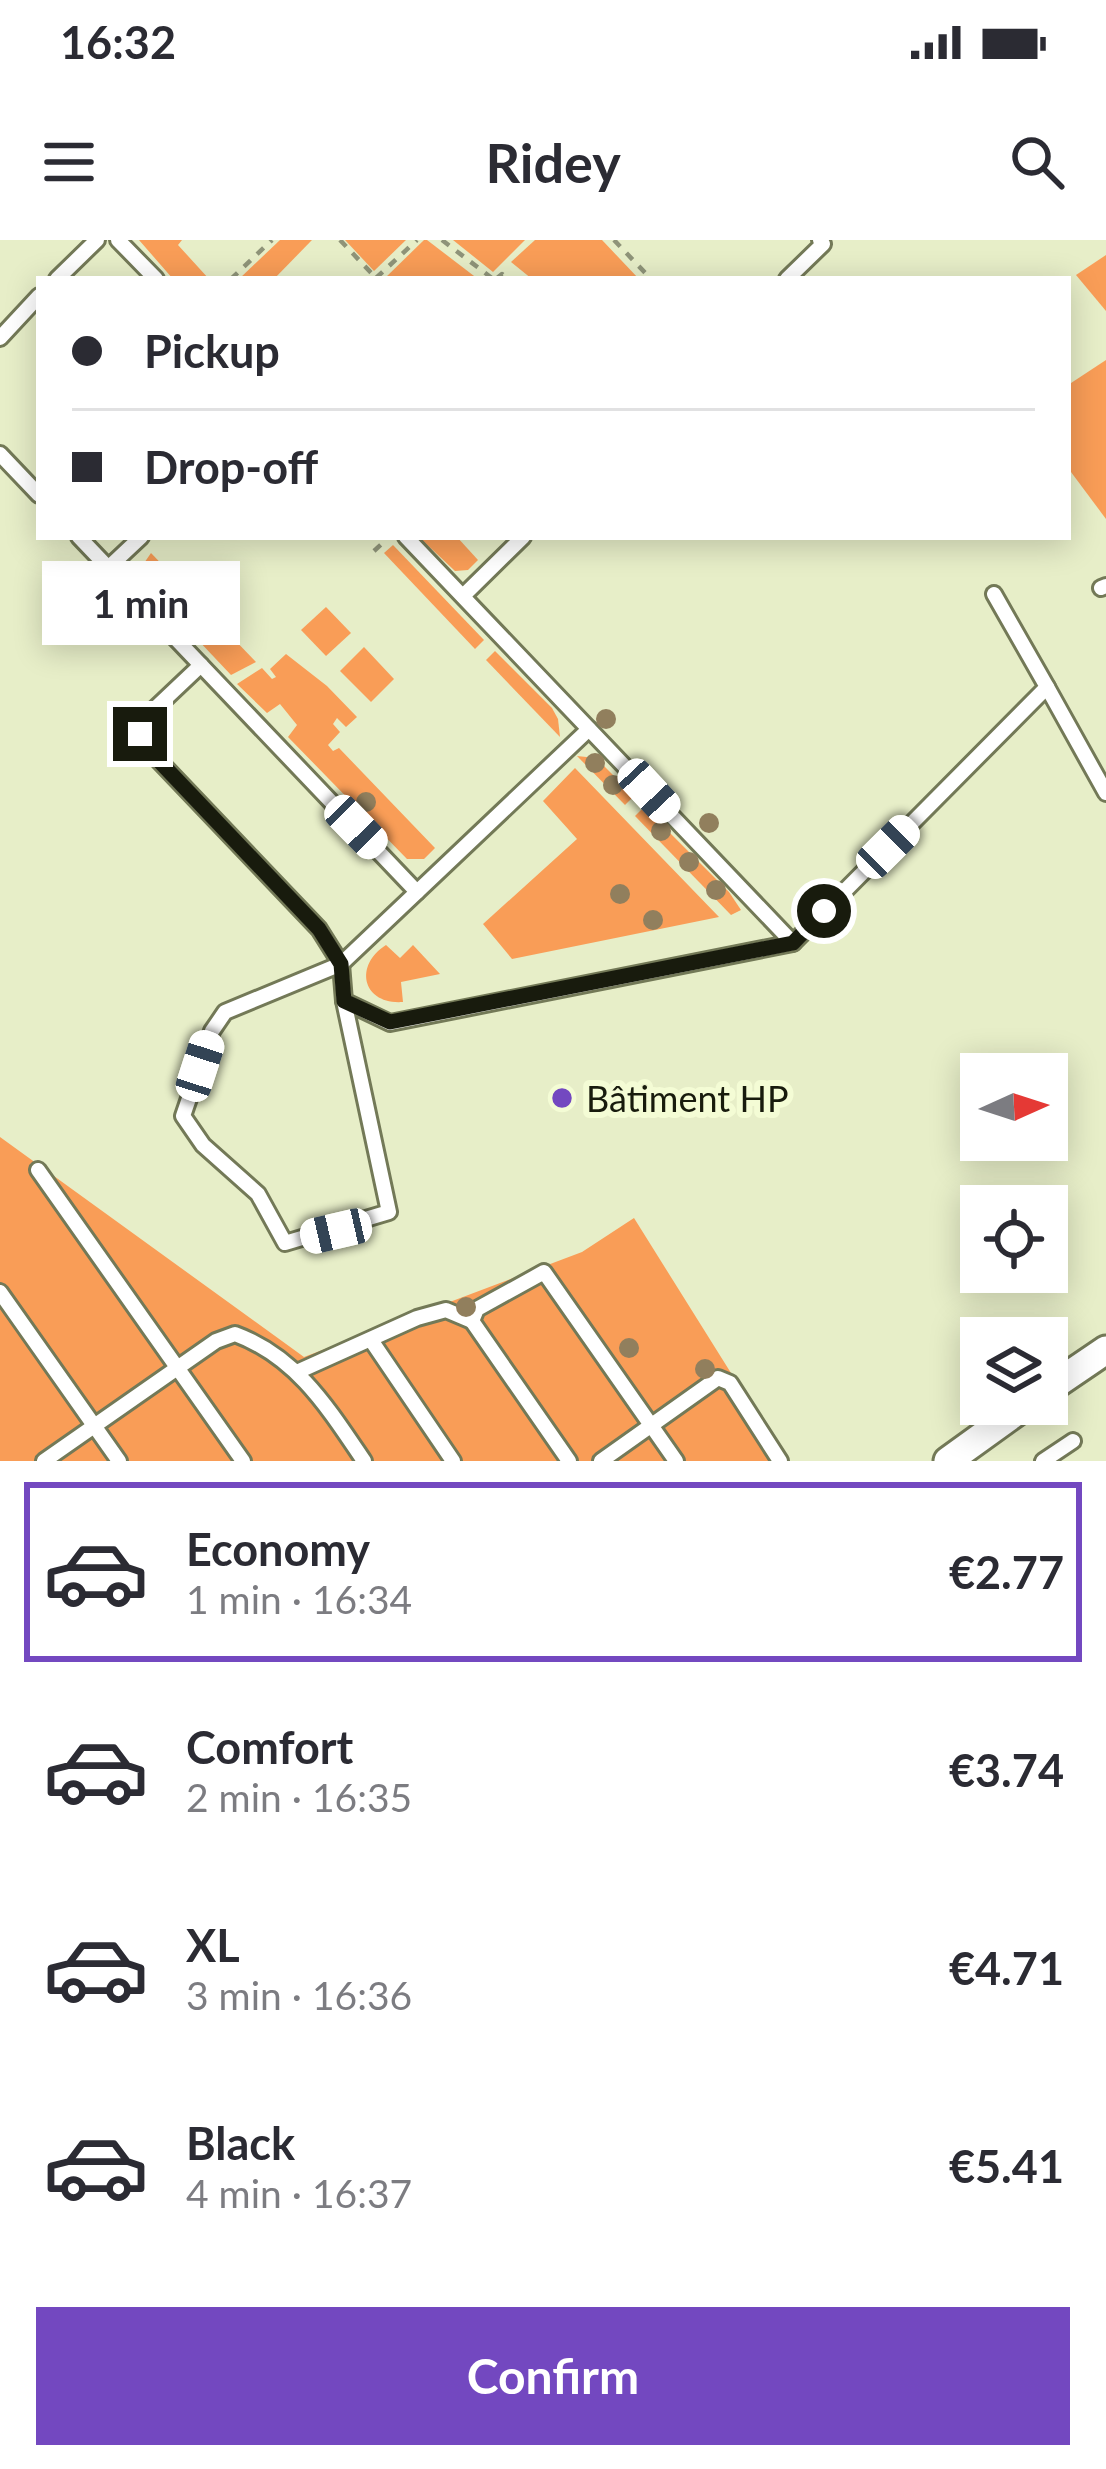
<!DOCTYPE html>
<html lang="en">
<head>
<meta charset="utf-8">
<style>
	:root { --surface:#fff; --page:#f2f2f3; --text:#2b2b33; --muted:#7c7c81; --line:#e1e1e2; --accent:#7348c0 }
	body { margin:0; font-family:Lato,sans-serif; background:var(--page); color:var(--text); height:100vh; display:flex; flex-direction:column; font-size:45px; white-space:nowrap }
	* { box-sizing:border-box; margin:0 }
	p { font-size:39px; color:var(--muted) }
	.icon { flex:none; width:66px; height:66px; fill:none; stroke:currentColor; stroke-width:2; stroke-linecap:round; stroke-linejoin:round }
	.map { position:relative; height:1221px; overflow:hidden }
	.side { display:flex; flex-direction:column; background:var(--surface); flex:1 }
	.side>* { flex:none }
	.banner { position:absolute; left:36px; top:36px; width:1035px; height:264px; border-radius:0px; box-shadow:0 6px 30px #0003; display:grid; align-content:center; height:264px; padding:0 36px; background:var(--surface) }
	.needle { width:78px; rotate:87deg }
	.buttons { position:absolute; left:960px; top:813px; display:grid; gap:24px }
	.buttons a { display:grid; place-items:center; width:108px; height:108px; border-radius:0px; background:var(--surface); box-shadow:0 6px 30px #0003; font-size:60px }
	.end { position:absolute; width:54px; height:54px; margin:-27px; border:15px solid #181b0d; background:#fff; box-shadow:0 0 0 6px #fff }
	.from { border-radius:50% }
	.bubble { position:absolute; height:84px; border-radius:0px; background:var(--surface); box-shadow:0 6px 30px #0003; font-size:39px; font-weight:700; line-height:84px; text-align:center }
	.car { position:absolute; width:36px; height:72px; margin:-36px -18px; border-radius:15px; box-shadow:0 0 9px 3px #0007; background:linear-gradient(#fff 24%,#345 0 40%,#fff 0 76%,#345 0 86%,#fff 0) }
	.banner b { display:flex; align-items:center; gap:42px; height:114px; font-size:45px }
	.banner b+b { border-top:3px solid var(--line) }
	.banner i { width:30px; height:30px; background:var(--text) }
	ul { padding:21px 0 0; list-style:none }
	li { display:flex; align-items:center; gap:36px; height:180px; margin:0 24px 18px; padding:0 12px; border:6px solid transparent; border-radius:0px }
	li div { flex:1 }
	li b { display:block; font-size:45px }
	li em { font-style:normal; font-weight:700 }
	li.on { border-color:var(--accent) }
	li>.icon { width:108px; height:108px; stroke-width:1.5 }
	.button { display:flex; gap:24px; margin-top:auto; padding:24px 36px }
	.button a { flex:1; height:138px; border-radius:0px; background:var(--accent); color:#fff; font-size:48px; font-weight:700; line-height:138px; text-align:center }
	.status { display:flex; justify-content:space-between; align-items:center; height:84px; padding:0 60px; background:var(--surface); direction:ltr }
	.status svg { height:33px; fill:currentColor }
	header { display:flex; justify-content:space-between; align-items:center; height:156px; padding:0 36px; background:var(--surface); font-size:54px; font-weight:700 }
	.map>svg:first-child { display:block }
</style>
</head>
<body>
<div class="status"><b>16:32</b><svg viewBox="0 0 49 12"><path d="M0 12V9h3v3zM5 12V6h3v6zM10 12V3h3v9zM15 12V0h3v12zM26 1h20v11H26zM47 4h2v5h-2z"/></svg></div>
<header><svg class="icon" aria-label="menu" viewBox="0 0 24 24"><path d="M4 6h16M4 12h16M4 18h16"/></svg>Ridey<svg class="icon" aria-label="search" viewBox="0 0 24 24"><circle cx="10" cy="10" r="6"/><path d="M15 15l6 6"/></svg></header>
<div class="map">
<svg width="1106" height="1221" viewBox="0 0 1106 1221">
	<rect width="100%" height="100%" fill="#e7eec8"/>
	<g fill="#f99d57">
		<polygon points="139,0 182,0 178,5 209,39 173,39"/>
		<polygon points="280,0 312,0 274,39 239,39"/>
		<polygon points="345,0 406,0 374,31"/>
		<polygon points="424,0 427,0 478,39 384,39"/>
		<polygon points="453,0 525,0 493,32"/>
		<polygon points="535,0 602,0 639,39 532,39 511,22"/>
		<polygon points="1106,15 1106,71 1076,35"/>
		<polygon points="1106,120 1106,279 1068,228 1068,145"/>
		<polygon points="419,297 457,297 478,320 468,330 455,331"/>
		<polygon points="393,305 484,400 475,409 384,313"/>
		<polygon points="151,313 256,422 231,435 145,344 140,329"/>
		<polygon points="326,367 351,393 326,416 301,390"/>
		<polygon points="364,407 394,439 371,462 340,431"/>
		<polygon points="495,411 552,468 558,479 560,497 486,420"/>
		<polygon points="286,414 327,446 357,477 346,487 337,478 333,484 340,492 328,505 333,511 339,508 435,608 424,619 407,619 288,497 297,485 280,464 267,473 237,444 262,428 272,439 276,437 270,429"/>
		<polygon points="577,516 596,518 634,556 625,565"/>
		<polygon points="575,528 719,677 512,719 483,684 577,599 543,561"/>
		<polygon points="644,567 729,652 741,670 731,675 635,576"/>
		<path d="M386,705L400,718L413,705L440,734L401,742L403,762C363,765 353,726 386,705Z"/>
		<polygon points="0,897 304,1117 582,1012 634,978 786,1221 0,1221"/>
	</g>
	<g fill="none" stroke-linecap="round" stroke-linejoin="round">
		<g stroke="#737957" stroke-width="20">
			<g id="service">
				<polyline points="118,0 156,39"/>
				<polyline points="57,39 97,0"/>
				<polyline points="787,39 823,4 820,0"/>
				<polyline points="0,98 39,56"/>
				<polyline points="0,214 39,255"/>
				<polyline points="79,297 417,652"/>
				<polyline points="406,297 793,703 1047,447 994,354"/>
				<polyline points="108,328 141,297"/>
				<polyline points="1101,348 1106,346"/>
				<polyline points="463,356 523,297"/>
				<polyline points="201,425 146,477 140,486 142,503 319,689 341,724 344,761 390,783 793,703"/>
				<polyline points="1047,447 1106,553"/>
				<polyline points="344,761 389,972 285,1003 258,954 203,905 183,876 212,791 225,772 341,724 589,489"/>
				<polyline points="38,930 243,1221"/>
				<polyline points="0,1052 119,1221"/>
				<polyline points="371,1100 453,1221"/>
				<polyline points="297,1132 417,1078 446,1070 472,1081"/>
				<path d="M44,1221L216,1101L235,1094C297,1117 328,1168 364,1221"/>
				<polyline points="569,1221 472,1081 477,1069 544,1032 676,1221"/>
				<polyline points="601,1221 718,1138 730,1143 780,1221"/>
				<polyline points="1043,1221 1073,1201"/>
			</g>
		</g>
		<g stroke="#737957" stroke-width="33">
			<g id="minor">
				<polyline points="1047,1150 1106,1110"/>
				<polyline points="948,1221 1027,1164"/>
			</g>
		</g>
		<g stroke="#8f9479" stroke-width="4.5" stroke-dasharray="9 9" stroke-linecap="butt">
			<polyline points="340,0 377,39"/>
			<polyline points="442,0 493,39"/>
			<polyline points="614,0 651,39"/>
			<polyline points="376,38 417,0"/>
			<polyline points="231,39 272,0"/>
			<polyline points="496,39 502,34 508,39"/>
			<polyline points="374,311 385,301"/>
		</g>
		<use href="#service" stroke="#fff" stroke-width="14"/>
		<use href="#minor" stroke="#fff" stroke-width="27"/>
	</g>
	<g fill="#917f5d">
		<circle cx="606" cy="479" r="10"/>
		<circle cx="595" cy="523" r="10"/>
		<circle cx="613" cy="545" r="10"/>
		<circle cx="366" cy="562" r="10"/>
		<circle cx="709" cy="583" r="10"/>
		<circle cx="661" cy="591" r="10"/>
		<circle cx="689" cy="622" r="10"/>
		<circle cx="716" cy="650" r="10"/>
		<circle cx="620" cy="654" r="10"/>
		<circle cx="653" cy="680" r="10"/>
		<circle cx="466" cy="1067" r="10"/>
		<circle cx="629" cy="1108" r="10"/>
		<circle cx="705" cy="1129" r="10"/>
	</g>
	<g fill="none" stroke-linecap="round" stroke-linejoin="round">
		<polyline stroke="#181b0d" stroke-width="15" points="140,494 142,503 319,689 341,724 344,761 390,782 793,703 824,671"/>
	</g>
	<circle fill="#7348c0" stroke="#f4fcd5" stroke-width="4.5" cx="562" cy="858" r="12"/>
	<g text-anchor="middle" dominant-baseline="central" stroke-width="12" stroke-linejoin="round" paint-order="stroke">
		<g font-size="36" fill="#181b0d" stroke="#f4fcd5" text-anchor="start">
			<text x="586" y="858">Bâtiment HP</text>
		</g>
	</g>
</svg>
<div class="buttons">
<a><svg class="needle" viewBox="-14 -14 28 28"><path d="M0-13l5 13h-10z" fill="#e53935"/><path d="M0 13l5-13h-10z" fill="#7c7c81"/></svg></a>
<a><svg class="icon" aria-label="locate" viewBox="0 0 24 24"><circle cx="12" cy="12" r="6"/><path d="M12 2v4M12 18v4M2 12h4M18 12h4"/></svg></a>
<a><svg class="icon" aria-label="layers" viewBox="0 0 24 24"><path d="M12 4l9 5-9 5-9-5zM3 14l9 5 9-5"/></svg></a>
</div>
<i class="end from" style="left:824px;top:671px"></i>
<i class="end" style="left:140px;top:494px"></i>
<div class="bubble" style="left:42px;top:321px;width:198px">1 min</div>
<i class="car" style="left:649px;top:551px;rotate:137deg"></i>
<i class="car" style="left:356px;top:587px;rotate:136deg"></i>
<i class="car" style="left:888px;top:607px;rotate:45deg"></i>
<i class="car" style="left:200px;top:826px;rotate:18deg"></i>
<i class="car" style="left:336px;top:991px;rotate:257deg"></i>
<div class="banner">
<b><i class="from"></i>Pickup</b>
<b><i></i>Drop-off</b>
</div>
</div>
<section class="side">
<ul>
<li class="on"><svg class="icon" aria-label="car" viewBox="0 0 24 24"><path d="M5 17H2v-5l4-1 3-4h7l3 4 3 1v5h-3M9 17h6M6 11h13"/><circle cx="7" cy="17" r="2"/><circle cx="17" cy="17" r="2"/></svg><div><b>Economy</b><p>1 min · 16:34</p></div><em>€2.77</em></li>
<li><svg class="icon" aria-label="car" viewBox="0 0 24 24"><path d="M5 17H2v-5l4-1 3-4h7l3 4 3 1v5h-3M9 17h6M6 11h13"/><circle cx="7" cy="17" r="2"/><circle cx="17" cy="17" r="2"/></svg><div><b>Comfort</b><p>2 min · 16:35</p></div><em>€3.74</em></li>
<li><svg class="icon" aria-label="car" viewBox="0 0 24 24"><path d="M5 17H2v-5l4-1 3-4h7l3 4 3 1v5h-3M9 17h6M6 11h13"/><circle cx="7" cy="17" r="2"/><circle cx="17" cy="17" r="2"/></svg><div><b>XL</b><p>3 min · 16:36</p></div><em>€4.71</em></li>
<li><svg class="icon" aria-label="car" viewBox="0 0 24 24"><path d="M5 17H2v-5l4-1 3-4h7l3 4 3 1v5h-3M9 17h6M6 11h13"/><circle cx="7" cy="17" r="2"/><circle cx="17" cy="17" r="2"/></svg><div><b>Black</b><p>4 min · 16:37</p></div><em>€5.41</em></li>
</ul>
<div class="button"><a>Confirm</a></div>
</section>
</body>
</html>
